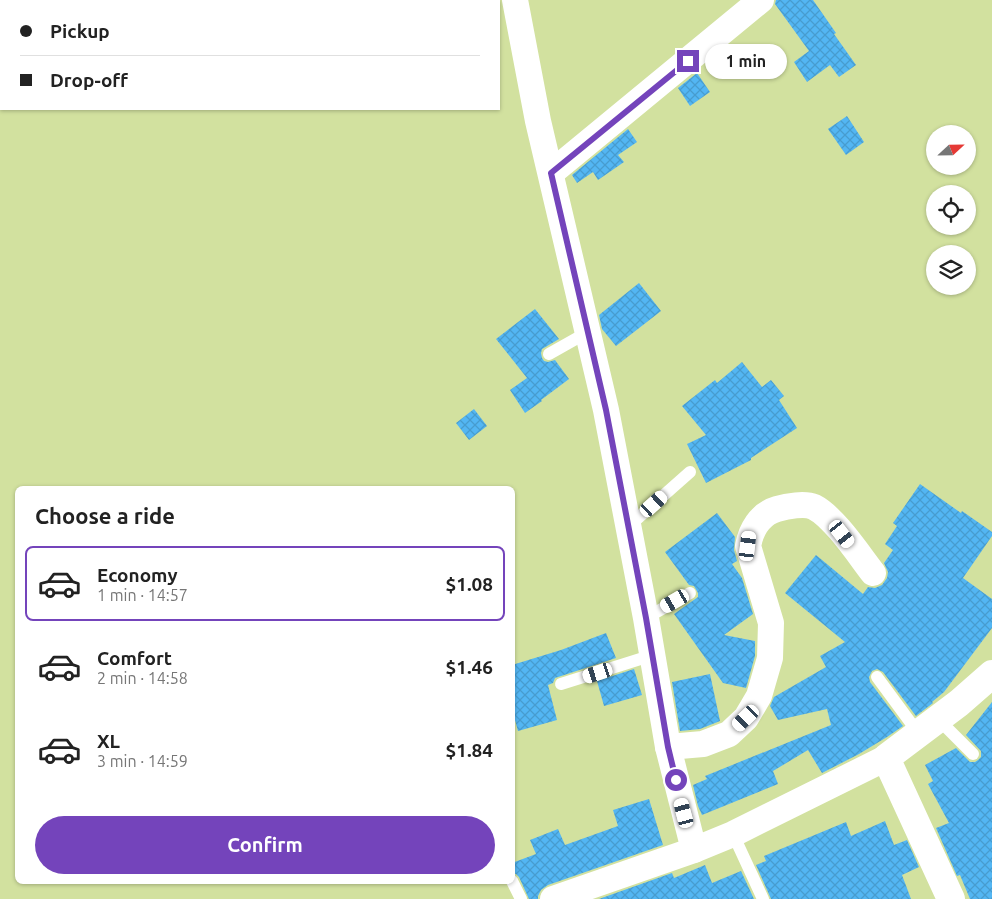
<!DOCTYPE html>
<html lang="en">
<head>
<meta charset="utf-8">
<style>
	:root { --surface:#fff; --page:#f6f6f6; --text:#222; --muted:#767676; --line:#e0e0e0; --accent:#7444bb }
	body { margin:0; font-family:Ubuntu,sans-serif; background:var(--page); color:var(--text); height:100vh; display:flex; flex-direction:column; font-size:19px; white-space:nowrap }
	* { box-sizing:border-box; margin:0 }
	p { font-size:16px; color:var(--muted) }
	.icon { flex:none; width:28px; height:28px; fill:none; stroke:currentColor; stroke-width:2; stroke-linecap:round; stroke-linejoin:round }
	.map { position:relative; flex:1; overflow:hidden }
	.sheet { position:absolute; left:15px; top:486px; width:500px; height:398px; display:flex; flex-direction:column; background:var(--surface); border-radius:8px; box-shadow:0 1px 4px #0004 }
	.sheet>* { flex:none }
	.guide { position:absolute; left:0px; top:0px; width:500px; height:110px; box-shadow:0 1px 4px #0004; display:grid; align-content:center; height:110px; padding:0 20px; background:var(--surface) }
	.needle { width:32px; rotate:68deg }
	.controls { position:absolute; left:926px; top:125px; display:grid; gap:10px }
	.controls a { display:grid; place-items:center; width:50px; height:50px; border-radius:50%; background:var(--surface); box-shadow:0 1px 4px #0004; font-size:25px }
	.end { position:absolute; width:22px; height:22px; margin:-11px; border:6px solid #7444bb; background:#fff; box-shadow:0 0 0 2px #fff }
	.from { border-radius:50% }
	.bubble { position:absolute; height:35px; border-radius:18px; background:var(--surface); box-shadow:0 1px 4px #0004; font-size:16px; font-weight:700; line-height:35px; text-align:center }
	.car { position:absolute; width:15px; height:30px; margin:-15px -8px; border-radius:6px; box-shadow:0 0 4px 1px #0007; background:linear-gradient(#fff 24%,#345 0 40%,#fff 0 76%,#345 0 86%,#fff 0) }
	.guide b { display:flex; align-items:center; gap:18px; height:48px; font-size:19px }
	.guide b+b { border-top:1px solid var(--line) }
	.guide i { width:12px; height:12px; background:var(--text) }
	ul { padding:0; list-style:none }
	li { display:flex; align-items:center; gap:15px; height:75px; margin:0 10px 8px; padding:0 10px; border:2px solid transparent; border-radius:8px }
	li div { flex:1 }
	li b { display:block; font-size:19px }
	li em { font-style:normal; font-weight:700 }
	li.on { border-color:var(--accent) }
	li>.icon { width:45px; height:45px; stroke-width:1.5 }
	h2 { padding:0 20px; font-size:22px; line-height:60px }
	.button { display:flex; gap:10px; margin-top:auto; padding:10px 20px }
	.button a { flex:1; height:58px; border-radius:30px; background:var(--accent); color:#fff; font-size:20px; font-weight:700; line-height:58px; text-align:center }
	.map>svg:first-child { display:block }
</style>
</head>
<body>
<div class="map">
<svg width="992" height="899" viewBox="0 0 992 899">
	<defs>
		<pattern id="building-cross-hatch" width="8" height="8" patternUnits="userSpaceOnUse" patternTransform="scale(1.25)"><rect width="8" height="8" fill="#53b6f3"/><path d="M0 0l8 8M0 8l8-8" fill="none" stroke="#479ccf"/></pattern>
	</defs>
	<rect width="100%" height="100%" fill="#d2e19f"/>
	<g fill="url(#building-cross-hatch)">
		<polygon points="776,0 813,0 836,33 834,34 856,65 839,77 830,65 807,82 794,62 809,51 775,4"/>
		<polygon points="697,73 710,92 690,106 678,88"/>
		<polygon points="847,116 864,142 846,155 828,129"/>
		<polygon points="628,129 637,142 618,155 624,162 598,180 593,172 577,183 572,175"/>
		<polygon points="639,283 661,311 616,346 602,329 599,315"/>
		<polygon points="535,309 559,339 542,349 541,353 542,358 544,361 548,362 555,360 569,379 541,400 542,401 525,413 510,390 527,378 496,339"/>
		<polygon points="742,362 762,387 771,380 784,396 779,400 797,428 751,458 751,460 706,483 687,444 706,435 682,406 715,380 717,383"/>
		<polygon points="474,409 487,426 469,440 456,423"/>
		<polygon points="920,484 961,513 962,511 992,532 992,536 963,578 992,599 992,628 944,692 932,702 933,703 916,716 883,672 877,669 872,671 869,677 870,682 903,726 887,737 859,754 822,773 808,750 773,771 778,784 702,815 698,806 693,785 707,779 705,776 831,725 827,709 778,720 770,706 774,697 826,667 820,656 845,642 785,593 816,555 863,594 868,587 875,588 882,585 887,578 888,572 884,563 893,550 885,544 897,526 893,523"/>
		<polygon points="717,513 735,537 734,550 737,561 732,564 742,578 753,614 724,635 755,641 755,656 746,688 723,683 674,614 698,597 698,593 694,586 689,585 665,552"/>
		<polygon points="606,633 616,658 555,678 553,683 548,685 557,720 518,731 512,709 512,665 561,650"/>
		<polygon points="634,669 642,695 604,706 597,681"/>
		<polygon points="710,674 720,721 700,729 680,731 672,682"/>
		<polygon points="992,702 992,899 970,899 960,875 957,876 936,828 949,823 928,784 933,781 925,765 956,748 970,762 975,762 978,760 981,757 981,751 966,735"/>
		<polygon points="649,799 663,845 548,885 541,890 538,896 538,899 529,899 519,877 516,874 512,873 512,863 536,854 530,840 558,829 565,845 618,826 613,810"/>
		<polygon points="885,821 894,845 907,840 919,867 902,875 911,899 771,899 756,865 766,861 764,856 846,822 851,836"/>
		<polygon points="705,865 712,883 741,871 754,899 599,899 672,873 674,878"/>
	</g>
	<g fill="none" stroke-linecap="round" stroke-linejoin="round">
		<g stroke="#fff" stroke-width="12">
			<polyline points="549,354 588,332"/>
			<polyline points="629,526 690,472"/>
			<polyline points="646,618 690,593"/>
			<polyline points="877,677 919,734"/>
			<polyline points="561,684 653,655"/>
			<polyline points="938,719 973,754"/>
			<polyline points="733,834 763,899"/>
			<polyline points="512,881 521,899"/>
		</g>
		<g stroke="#fff" stroke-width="26">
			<polyline points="515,0 538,121 606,410 646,618 668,747 694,850"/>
			<polyline points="551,173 761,0"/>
			<path d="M668,747L703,744L729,734L746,718L759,696L770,658L771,623L748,546C751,530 760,514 777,509C787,506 805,503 814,507C834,517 859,555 873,573"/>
			<polyline points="553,899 694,850 733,834 886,758"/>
		</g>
		<polyline stroke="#fff" stroke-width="28" points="951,899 886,758 959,703 992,674"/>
	</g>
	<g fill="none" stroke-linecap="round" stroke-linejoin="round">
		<polyline stroke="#7444bb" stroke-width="6" points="676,780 668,747 646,618 606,410 551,173 688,61"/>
	</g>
</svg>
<div class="controls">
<a><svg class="needle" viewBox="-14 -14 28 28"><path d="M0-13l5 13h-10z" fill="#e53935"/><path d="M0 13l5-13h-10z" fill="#767676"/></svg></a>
<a><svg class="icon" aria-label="locate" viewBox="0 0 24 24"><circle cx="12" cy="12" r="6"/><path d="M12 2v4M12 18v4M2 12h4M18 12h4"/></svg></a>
<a><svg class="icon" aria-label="layers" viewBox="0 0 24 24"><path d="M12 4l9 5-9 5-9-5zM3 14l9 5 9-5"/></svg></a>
</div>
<i class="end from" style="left:676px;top:780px"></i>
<i class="end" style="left:688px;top:61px"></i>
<div class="bubble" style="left:705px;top:44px;width:82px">1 min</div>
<i class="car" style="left:654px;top:504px;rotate:48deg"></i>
<i class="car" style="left:842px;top:534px;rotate:142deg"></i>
<i class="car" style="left:748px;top:546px;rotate:7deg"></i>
<i class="car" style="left:675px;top:601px;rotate:240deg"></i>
<i class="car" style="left:598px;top:673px;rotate:252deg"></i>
<i class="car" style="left:746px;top:718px;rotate:226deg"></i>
<i class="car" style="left:684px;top:813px;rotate:345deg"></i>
<div class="guide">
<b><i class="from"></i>Pickup</b>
<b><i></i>Drop-off</b>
</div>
<section class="sheet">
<h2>Choose a ride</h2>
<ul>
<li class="on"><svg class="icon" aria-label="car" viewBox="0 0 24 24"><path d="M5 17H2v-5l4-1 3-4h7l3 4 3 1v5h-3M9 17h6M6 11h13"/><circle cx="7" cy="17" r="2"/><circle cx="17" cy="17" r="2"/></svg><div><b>Economy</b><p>1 min · 14:57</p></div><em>$1.08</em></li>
<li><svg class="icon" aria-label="car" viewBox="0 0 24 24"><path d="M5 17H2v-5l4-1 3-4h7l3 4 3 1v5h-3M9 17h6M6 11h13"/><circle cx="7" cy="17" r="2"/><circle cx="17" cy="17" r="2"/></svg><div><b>Comfort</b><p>2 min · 14:58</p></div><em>$1.46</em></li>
<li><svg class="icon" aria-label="car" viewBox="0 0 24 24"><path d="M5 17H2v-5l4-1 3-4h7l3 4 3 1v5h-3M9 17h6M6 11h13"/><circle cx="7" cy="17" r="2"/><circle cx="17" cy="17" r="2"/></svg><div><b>XL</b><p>3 min · 14:59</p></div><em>$1.84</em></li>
</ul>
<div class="button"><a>Confirm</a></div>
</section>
</div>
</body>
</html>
